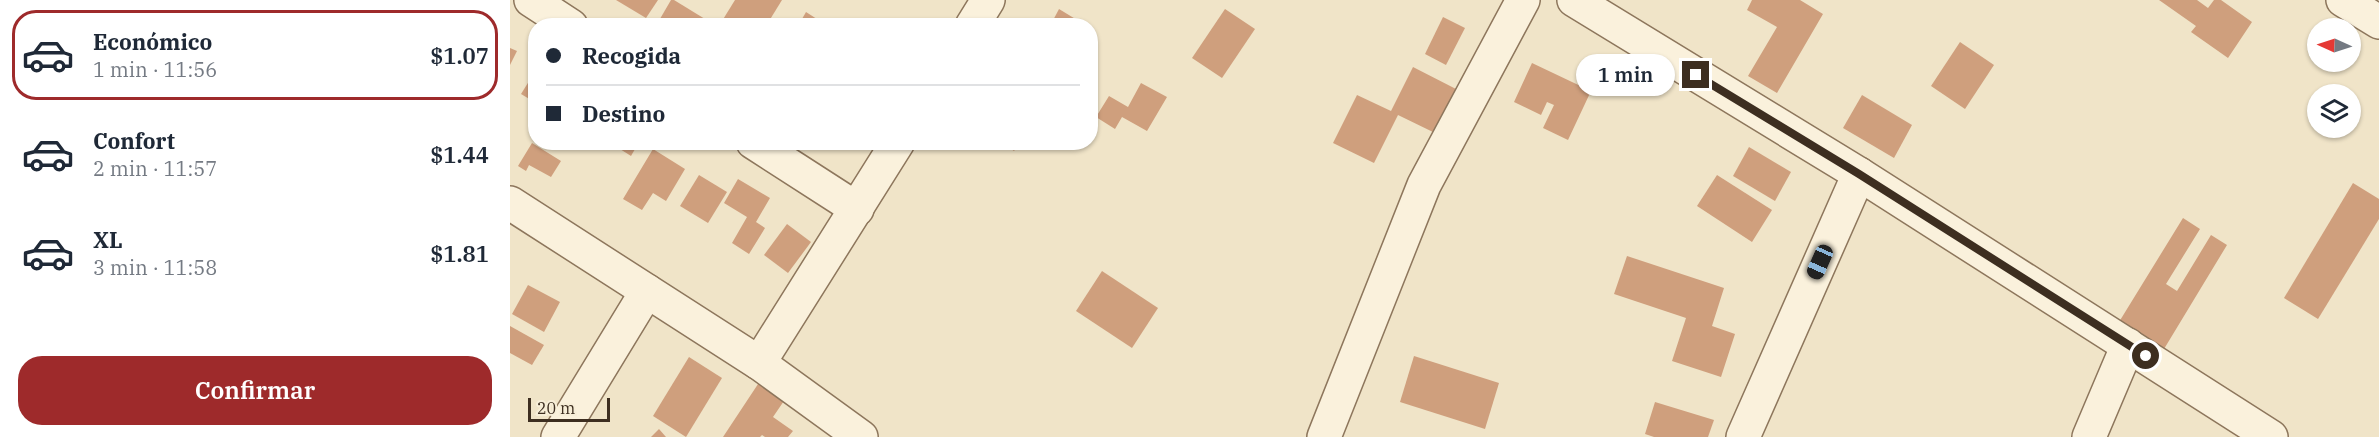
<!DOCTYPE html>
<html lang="es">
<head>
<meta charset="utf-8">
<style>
	:root { --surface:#fff; --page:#f6f6f7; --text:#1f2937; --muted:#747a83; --line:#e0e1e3; --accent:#9e2a2b }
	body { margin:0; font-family:"IBM Plex Serif",serif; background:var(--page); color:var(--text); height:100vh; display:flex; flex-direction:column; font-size:22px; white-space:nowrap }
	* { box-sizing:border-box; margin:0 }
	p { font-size:20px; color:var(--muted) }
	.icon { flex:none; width:33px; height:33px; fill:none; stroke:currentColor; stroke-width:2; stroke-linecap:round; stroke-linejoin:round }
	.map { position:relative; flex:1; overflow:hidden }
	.drawer { display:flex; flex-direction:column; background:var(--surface); width:510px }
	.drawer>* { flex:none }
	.top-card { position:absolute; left:18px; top:18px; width:570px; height:132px; border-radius:24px; box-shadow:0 2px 4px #0004; display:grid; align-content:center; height:132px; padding:0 18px; background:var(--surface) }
	.needle { width:39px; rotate:273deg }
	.buttons { position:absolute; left:1797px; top:18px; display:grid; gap:12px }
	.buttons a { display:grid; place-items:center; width:54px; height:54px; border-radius:50%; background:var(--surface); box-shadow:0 2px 4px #0004; font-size:30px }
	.scale { position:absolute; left:18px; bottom:15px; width:82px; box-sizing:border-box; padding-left:6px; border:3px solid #3d2e20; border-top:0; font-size:16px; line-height:21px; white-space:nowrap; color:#3d2e20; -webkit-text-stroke:4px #f7eed8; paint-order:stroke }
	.end { position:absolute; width:27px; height:27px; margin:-14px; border:8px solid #3d2e20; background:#fff; box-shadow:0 0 0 3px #fff }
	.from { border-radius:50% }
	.bubble { position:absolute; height:42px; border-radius:21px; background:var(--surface); box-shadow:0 2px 4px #0004; font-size:20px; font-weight:600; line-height:42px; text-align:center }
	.car { position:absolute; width:18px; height:36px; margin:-18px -9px; border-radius:8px; box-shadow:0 0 4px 2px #0007; background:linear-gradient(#222 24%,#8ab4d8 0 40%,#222 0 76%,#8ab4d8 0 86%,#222 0) }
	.top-card b { display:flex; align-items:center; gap:21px; height:57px; font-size:22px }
	.top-card b+b { border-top:2px solid var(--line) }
	.top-card i { width:15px; height:15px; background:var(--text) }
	ul { padding:10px 0 0; list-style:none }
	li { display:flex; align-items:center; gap:18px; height:90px; margin:0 12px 9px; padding:0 6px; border:3px solid transparent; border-radius:24px }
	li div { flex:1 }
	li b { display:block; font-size:22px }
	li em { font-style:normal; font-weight:600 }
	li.selected { border-color:var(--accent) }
	li>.icon { width:54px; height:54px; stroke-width:1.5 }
	.primary-button { display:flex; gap:12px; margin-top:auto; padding:12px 18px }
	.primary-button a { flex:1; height:69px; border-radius:24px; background:var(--accent); color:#fff; font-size:24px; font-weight:600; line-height:69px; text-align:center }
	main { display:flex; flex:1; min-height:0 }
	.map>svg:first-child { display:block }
</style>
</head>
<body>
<main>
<section class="drawer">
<ul>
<li class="selected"><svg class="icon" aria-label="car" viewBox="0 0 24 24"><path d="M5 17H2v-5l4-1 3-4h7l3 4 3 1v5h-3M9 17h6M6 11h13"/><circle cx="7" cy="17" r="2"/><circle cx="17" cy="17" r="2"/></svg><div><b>Económico</b><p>1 min · 11:56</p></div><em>$1.07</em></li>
<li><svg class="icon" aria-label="car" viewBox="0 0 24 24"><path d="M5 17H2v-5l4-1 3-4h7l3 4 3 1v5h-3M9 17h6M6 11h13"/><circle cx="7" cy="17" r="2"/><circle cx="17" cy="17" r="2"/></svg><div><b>Confort</b><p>2 min · 11:57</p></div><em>$1.44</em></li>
<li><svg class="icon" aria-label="car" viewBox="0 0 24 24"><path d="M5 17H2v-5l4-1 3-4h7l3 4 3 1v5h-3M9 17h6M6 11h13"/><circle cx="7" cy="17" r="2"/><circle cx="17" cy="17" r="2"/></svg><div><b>XL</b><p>3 min · 11:58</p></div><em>$1.81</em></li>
</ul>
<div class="primary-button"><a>Confirmar</a></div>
</section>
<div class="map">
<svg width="1869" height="437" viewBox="0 0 1869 437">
	<rect width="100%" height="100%" fill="#f0e4c8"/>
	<g fill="#cf9f7d">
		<polygon points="106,0 148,0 136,18"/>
		<polygon points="161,0 164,0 195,19 191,26 150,26 147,24"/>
		<polygon points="225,0 272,0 256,26 219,26 212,21"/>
		<polygon points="1242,0 1290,0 1313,14 1267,93 1238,76 1267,27 1237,10"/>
		<polygon points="1649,0 1687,0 1698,8 1704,0 1711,0 1742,22 1718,58 1681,32 1686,26"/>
		<polygon points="549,9 577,26 540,26"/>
		<polygon points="715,9 745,29 712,78 682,58"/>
		<polygon points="296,12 310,21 308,26 288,26"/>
		<polygon points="933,17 955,28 936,65 915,54"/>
		<polygon points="1450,42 1484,65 1455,109 1421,86"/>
		<polygon points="0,48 7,51 0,65"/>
		<polygon points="1022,63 1081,91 1058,140 1033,128 1044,105 1037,102 1031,115 1004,102"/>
		<polygon points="903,67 946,89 925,133 888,115 864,163 823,143 847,95 881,111"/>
		<polygon points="26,70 26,103 11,94"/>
		<polygon points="631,83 657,97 637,131 612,117 605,129 586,117 599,96 618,107"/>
		<polygon points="1352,95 1402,125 1384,158 1333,128"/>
		<polygon points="99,142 129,142 121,156"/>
		<polygon points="491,142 510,142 504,151"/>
		<polygon points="22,143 51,161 41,177 19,165 16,171 8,166"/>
		<polygon points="1239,147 1281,172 1265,201 1223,176"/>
		<polygon points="143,149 175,169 156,201 143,193 132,210 113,199"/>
		<polygon points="189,175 217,192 198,223 170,206"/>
		<polygon points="1207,175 1262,210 1242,242 1187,206"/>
		<polygon points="228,179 260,198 246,222 255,228 239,254 222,243 237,217 214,203"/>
		<polygon points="1843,183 1869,199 1869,219 1808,319 1774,298"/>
		<polygon points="1673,218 1690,229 1656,284 1667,291 1701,235 1717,245 1654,349 1609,322"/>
		<polygon points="277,224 301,242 278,273 254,255"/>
		<polygon points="1117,256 1214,288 1202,326 1225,334 1211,377 1162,361 1176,318 1104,294"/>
		<polygon points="592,271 648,308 622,348 566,311"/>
		<polygon points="18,285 50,302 34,332 2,314"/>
		<polygon points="0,326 34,345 22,365 0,353"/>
		<polygon points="904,356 989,383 975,429 890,402"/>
		<polygon points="179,357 212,378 176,437 143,416"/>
		<polygon points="252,378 278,395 263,417 283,431 278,437 255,437 252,435 250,437 213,437"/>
		<polygon points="1145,402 1204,420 1198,437 1144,437 1135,434"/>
		<polygon points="149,429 156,437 141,437"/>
	</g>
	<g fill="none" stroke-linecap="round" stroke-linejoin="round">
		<g stroke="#8d765c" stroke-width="36">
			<g id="minor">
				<polyline points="21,0 61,26"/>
				<polyline points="1064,0 1349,174 1761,437"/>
				<polyline points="1833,0 1869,22"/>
				<polyline points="462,26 478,0"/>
				<polyline points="243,142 347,209"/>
				<polyline points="0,203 249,363 351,437"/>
				<polyline points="249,363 388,142"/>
				<polyline points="48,437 137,291"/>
				<polyline points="814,437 914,185 1013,0"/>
				<polyline points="1233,437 1349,174"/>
				<polyline points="1579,437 1618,345"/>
			</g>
		</g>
		<use href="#minor" stroke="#faf1dc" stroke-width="33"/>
	</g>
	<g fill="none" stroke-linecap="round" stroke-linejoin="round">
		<polyline stroke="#3d2e20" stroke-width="8" points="1186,75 1349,174 1636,356"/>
	</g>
</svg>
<div class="buttons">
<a><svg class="needle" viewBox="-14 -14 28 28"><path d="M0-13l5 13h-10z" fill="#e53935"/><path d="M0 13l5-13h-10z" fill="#747a83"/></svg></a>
<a><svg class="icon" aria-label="layers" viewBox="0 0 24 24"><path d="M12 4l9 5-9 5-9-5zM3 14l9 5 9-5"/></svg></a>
</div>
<div class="scale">20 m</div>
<i class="end from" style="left:1636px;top:356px"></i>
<i class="end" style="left:1186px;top:75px"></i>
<div class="bubble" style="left:1066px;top:54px;width:99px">1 min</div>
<i class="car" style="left:1310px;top:262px;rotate:204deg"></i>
<div class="top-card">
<b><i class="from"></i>Recogida</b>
<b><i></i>Destino</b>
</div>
</div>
</main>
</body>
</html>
